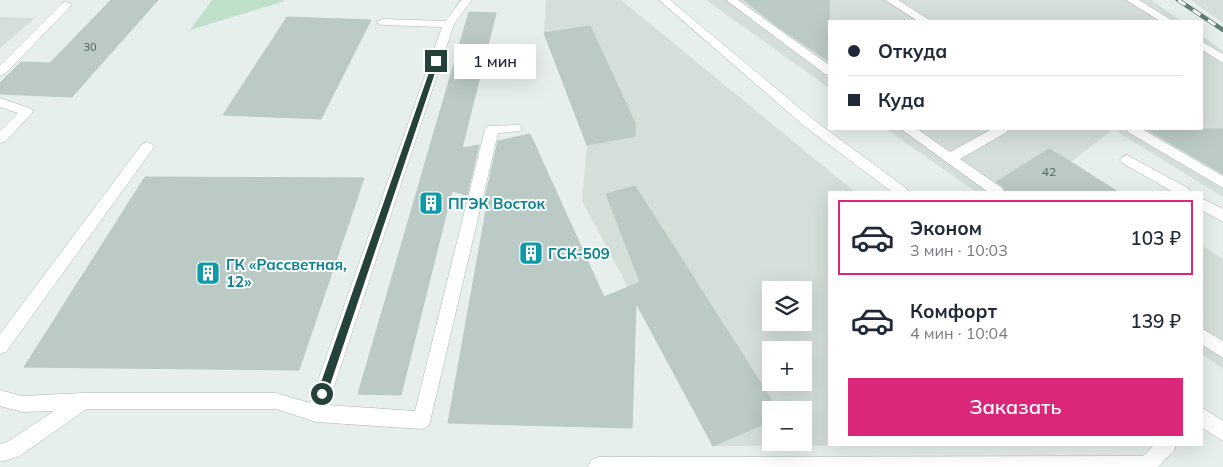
<!DOCTYPE html>
<html lang="ru">
<head>
<meta charset="utf-8">
<style>
	:root { --surface:#fff; --page:#f2f2f3; --text:#1f2937; --muted:#747a83; --line:#e0e1e3; --accent:#db2777 }
	body { margin:0; font-family:Mulish,sans-serif; background:var(--page); color:var(--text); height:100vh; display:flex; flex-direction:column; font-size:19px; white-space:nowrap }
	* { box-sizing:border-box; margin:0 }
	p { font-size:16px; color:var(--muted) }
	.icon { flex:none; width:28px; height:28px; fill:none; stroke:currentColor; stroke-width:2; stroke-linecap:round; stroke-linejoin:round }
	.map { position:relative; flex:1; overflow:hidden }
	.drawer { position:absolute; left:828px; top:191px; width:375px; height:255px; display:flex; flex-direction:column; background:var(--surface); border-radius:0px; box-shadow:0 5px 20px #0002 }
	.drawer>* { flex:none }
	.guide { position:absolute; left:828px; top:20px; width:375px; height:110px; border-radius:0px; box-shadow:0 5px 20px #0002; display:grid; align-content:center; height:110px; padding:0 20px; background:var(--surface) }
	.tools { position:absolute; left:762px; top:281px; display:grid; gap:10px }
	.tools a { display:grid; place-items:center; width:50px; height:50px; border-radius:0px; background:var(--surface); box-shadow:0 5px 20px #0002; font-size:25px }
	.end { position:absolute; width:22px; height:22px; margin:-11px; border:6px solid #24423a; background:#fff; box-shadow:0 0 0 2px #fff }
	.from { border-radius:50% }
	.bubble { position:absolute; height:35px; border-radius:0px; background:var(--surface); box-shadow:0 5px 20px #0002; font-size:16px; font-weight:600; line-height:35px; text-align:center }
	.guide b { display:flex; align-items:center; gap:18px; height:48px; font-size:19px }
	.guide b+b { border-top:1px solid var(--line) }
	.guide i { width:12px; height:12px; background:var(--text) }
	ul { padding:9px 0 0; list-style:none }
	li { display:flex; align-items:center; gap:15px; height:75px; margin:0 10px 8px; padding:0 10px; border:2px solid transparent; border-radius:0px }
	li div { flex:1 }
	li b { display:block; font-size:19px }
	li em { font-style:normal; font-weight:600 }
	li.active { border-color:var(--accent) }
	li>.icon { width:45px; height:45px; stroke-width:1.5 }
	.action { display:flex; gap:10px; margin-top:auto; padding:10px 20px }
	.action a { flex:1; height:58px; border-radius:0px; background:var(--accent); color:#fff; font-size:20px; font-weight:600; line-height:58px; text-align:center }
	.map>svg:first-child { display:block }
</style>
</head>
<body>
<div class="map">
<svg width="1223" height="467" viewBox="0 0 1223 467">
	<rect width="100%" height="100%" fill="#e6efeb"/>
	<g fill="#d4dfda" fill-rule="evenodd">
		<path d="M546,0H621L855,192H829V445H1095L713,446L582,201L587,145L544,33ZM771,290H804V322H771ZM771,350H804V382H771ZM771,410H804V442H771Z"/>
		<polygon points="706,0 1151,0 1181,21 829,21 829,88"/>
		<polygon points="1191,0 1223,0 1223,23"/>
		<polygon points="0,17 35,18 0,48"/>
		<polygon points="1201,35 1223,51 1223,197 1113,129 1071,162 1118,192 976,192 886,129 1201,129"/>
		<polygon points="1201,245 1223,259 1223,369 1201,353"/>
	</g>
	<polygon fill="#bfe0c8" points="212,0 283,0 285,1 190,30"/>
	<g fill="#bbcac4" stroke="#b8c9c2">
		<polygon points="111,0 158,0 72,97 0,94 0,83 21,62 50,63"/>
		<polygon points="744,0 829,0 829,61 777,26"/>
		<polygon points="469,12 496,13 462,148 479,145 467,195 452,191 401,395 358,394"/>
		<polygon points="287,17 371,20 321,119 223,115"/>
		<polygon points="590,26 635,123 635,136 587,145 544,33"/>
		<polygon points="1147,129 1223,129 1223,174 1201,161"/>
		<polygon points="530,134 604,297 640,282 606,194 635,186 771,399 771,421 713,446 636,303 632,428 448,423 488,199 485,198 498,141"/>
		<polygon points="1049,149 1071,162 1118,192 1006,192 1003,186 996,182"/>
		<polygon points="145,177 364,178 299,370 24,367"/>
	</g>
	<g fill="none" stroke-linecap="round" stroke-linejoin="round">
		<g stroke="#a8b8b2" stroke-width="1">
			<g id="service">
				<polygon points="461,0 472,0 454,24 328,405 415,411 485,129 487,126 520,125 522,128 520,131 498,133 429,426 422,429 316,422 276,409 87,409 18,457 0,462 0,444 7,442 54,411 22,412 0,406 0,390 22,396 83,393 276,393 310,403 442,27 382,25 376,22 382,19 446,21"/>
				<polygon points="726,0 738,0 829,65 829,75 825,74"/>
				<polygon points="885,0 898,0 931,21 918,21"/>
				<polygon points="1126,0 1139,0 1173,21 1160,21"/>
				<polygon points="66,2 70,3 71,5 70,7 4,75 0,76 0,65 62,3"/>
				<polygon points="1201,41 1223,54 1223,63 1201,49"/>
				<polygon points="901,129 917,129 950,152 992,129 1008,129 1007,132 960,159 1002,188 1004,192 988,192"/>
				<polygon points="1126,129 1142,129 1223,176 1223,188 1128,132"/>
				<polygon points="147,142 152,144 154,147 152,150 6,352 0,354 0,334 142,144"/>
				<polygon points="1201,328 1223,341 1223,358 1201,344"/>
				<polygon points="1154,445 1176,445 1174,451 1158,467 588,467 591,460 598,457 1143,456"/>
			</g>
		</g>
		<g stroke="#a8b8b2" stroke-width="1">
			<g id="minor">
				<polygon points="0,98 32,109 33,112 5,142 0,143 0,131 18,113 0,107"/>
				<polygon points="1127,155 1188,188 1190,192 1173,192 1122,163 1120,160 1122,157"/>
				<polygon points="1201,198 1223,209 1223,222 1201,210"/>
			</g>
		</g>
		<g stroke="#a4bbb3" stroke-width="1">
			<g id="secondary">
				<polygon points="659,0 670,0 814,120 906,188 908,192 892,192 804,126"/>
				<polygon points="1201,407 1223,421 1223,441 1201,427"/>
			</g>
		</g>
		<use href="#service" fill="#fff" fill-rule="evenodd"/>
		<use href="#minor" fill="#fff" fill-rule="evenodd"/>
		<use href="#secondary" fill="#fff" fill-rule="evenodd"/>
		<g stroke="#5f7d75" stroke-width="4.5">
			<polyline id="rail" points="1178,0 1223,30"/>
		</g>
		<use href="#rail" stroke="#f7fbf9" stroke-width="3" stroke-dasharray="9" stroke-linecap="butt"/>
	</g>
	<polygon fill="#24423a" points="436,59 439,61 327,394 322,399 317,394 433,61"/>
	<defs>
		<g id="building-square" transform="scale(1.25)"><rect x="-9" y="-9" width="18" height="18" rx="4" fill="#0f9aa8" stroke="#f7fbf9"/><path d="M-4-6H4V6H1V3H-1V6H-4ZM-2.5-4.3h1.7v1.8h-1.7ZM.8-4.3h1.7v1.8H.8ZM-2.5-1h1.7V.8h-1.7ZM.8-1h1.7V.8H.8Z" fill="#fff"/></g>
	</defs>
	<g fill-rule="evenodd">
		<use href="#building-square" x="431" y="203"/>
		<use href="#building-square" x="531" y="253"/>
		<use href="#building-square" x="208" y="273"/>
	</g>
	<g text-anchor="middle" dominant-baseline="central" stroke-width="4" stroke-linejoin="round" paint-order="stroke">
		<g font-size="11" fill="#4a645c">
			<text x="90" y="47">30</text>
		</g>
		<g font-size="12" fill="#4a645c">
			<text x="1049" y="171">42</text>
		</g>
		<g font-size="15" font-weight="bold" fill="#0d838f" stroke="#f7fbf9" text-anchor="start">
			<text x="448" y="203">ПГЭК Восток</text>
			<text x="548" y="253">ГСК-509</text>
			<text x="226" y="264">ГК «Рассветная,<tspan x="226" dy="17">12»</tspan></text>
		</g>
	</g>
</svg>
<div class="tools">
<a><svg class="icon" aria-label="layers" viewBox="0 0 24 24"><path d="M12 4l9 5-9 5-9-5zM3 14l9 5 9-5"/></svg></a>
<a>+</a>
<a>−</a>
</div>
<i class="end from" style="left:322px;top:394px"></i>
<i class="end" style="left:436px;top:61px"></i>
<div class="bubble" style="left:454px;top:44px;width:82px">1 мин</div>
<div class="guide">
<b><i class="from"></i>Откуда</b>
<b><i></i>Куда</b>
</div>
<section class="drawer">
<ul>
<li class="active"><svg class="icon" aria-label="car" viewBox="0 0 24 24"><path d="M5 17H2v-5l4-1 3-4h7l3 4 3 1v5h-3M9 17h6M6 11h13"/><circle cx="7" cy="17" r="2"/><circle cx="17" cy="17" r="2"/></svg><div><b>Эконом</b><p>3 мин · 10:03</p></div><em>103 ₽</em></li>
<li><svg class="icon" aria-label="car" viewBox="0 0 24 24"><path d="M5 17H2v-5l4-1 3-4h7l3 4 3 1v5h-3M9 17h6M6 11h13"/><circle cx="7" cy="17" r="2"/><circle cx="17" cy="17" r="2"/></svg><div><b>Комфорт</b><p>4 мин · 10:04</p></div><em>139 ₽</em></li>
</ul>
<div class="action"><a>Заказать</a></div>
</section>
</div>
</body>
</html>
